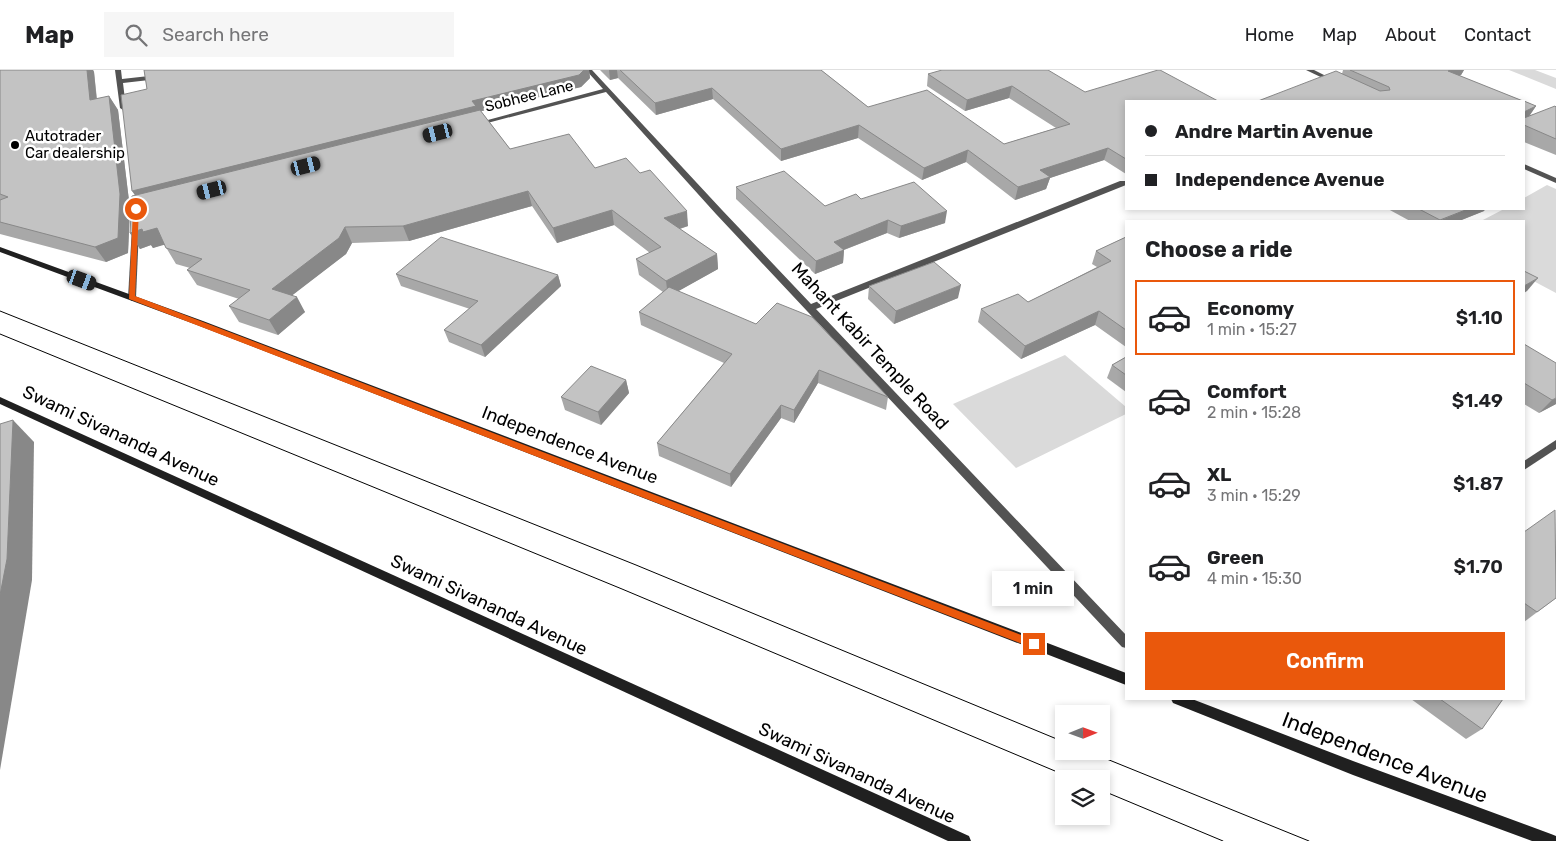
<!DOCTYPE html>
<html lang="en">
<head>
<meta charset="utf-8">
<style>
	:root { --surface:#fff; --page:#f6f6f6; --text:#202124; --muted:#757577; --line:#e0e0e0; --accent:#ea580c }
	body { margin:0; font-family:Rubik,sans-serif; background:var(--page); color:var(--text); height:100vh; display:flex; flex-direction:column; font-size:19px; white-space:nowrap }
	* { box-sizing:border-box; margin:0 }
	p { font-size:16px; color:var(--muted) }
	.icon { flex:none; width:28px; height:28px; fill:none; stroke:currentColor; stroke-width:2; stroke-linecap:round; stroke-linejoin:round }
	.map { position:relative; flex:1; overflow:hidden }
	.sheet { position:absolute; left:1125px; top:150px; width:400px; height:480px; display:flex; flex-direction:column; background:var(--surface); border-radius:0px; box-shadow:0 2px 8px #0003 }
	.sheet>* { flex:none }
	.guide { position:absolute; left:1125px; top:30px; width:400px; height:110px; border-radius:0px; box-shadow:0 2px 8px #0003; display:grid; align-content:center; height:110px; padding:0 20px; background:var(--surface) }
	.needle { width:32px; rotate:89deg }
	.controls { position:absolute; left:1055px; top:635px; display:grid; gap:10px }
	.controls a { display:grid; place-items:center; width:55px; height:55px; border-radius:0px; background:var(--surface); box-shadow:0 2px 8px #0003; font-size:25px }
	.end { position:absolute; width:22px; height:22px; margin:-11px; border:6px solid #ea580c; background:#fff; box-shadow:0 0 0 2px #fff }
	.from { border-radius:50% }
	.bubble { position:absolute; height:35px; border-radius:0px; background:var(--surface); box-shadow:0 2px 8px #0003; font-size:16px; font-weight:600; line-height:35px; text-align:center }
	.car { position:absolute; width:15px; height:30px; margin:-15px -8px; border-radius:6px; box-shadow:0 0 4px 1px #0007; background:linear-gradient(#222 24%,#8ab4d8 0 40%,#222 0 76%,#8ab4d8 0 86%,#222 0) }
	.guide b { display:flex; align-items:center; gap:18px; height:48px; font-size:19px }
	.guide b+b { border-top:1px solid var(--line) }
	.guide i { width:12px; height:12px; background:var(--text) }
	ul { padding:0; list-style:none }
	li { display:flex; align-items:center; gap:15px; height:75px; margin:0 10px 8px; padding:0 10px; border:2px solid transparent; border-radius:0px }
	li div { flex:1 }
	li b { display:block; font-size:19px }
	li em { font-style:normal; font-weight:600 }
	li.active { border-color:var(--accent) }
	li>.icon { width:45px; height:45px; stroke-width:1.5 }
	h2 { padding:0 20px; font-size:22px; line-height:60px }
	.cta { display:flex; gap:10px; margin-top:auto; padding:10px 20px }
	.cta a { flex:1; height:58px; border-radius:0px; background:var(--accent); color:#fff; font-size:20px; font-weight:600; line-height:58px; text-align:center }
	header { display:flex; align-items:center; gap:30px; box-sizing:border-box; height:70px; padding:0 25px; background:var(--surface); border-bottom:1px solid var(--line) }
	header strong { font-size:24px }
	nav { display:flex; gap:28px; margin-inline-start:auto; font-size:18px }
	.search { width:350px; height:45px; background:var(--page); display:flex; align-items:center; gap:12px; box-sizing:border-box; padding:0 18px; border-radius:0px; color:var(--muted); font-size:19px }
	.map>svg:first-child { display:block }
</style>
</head>
<body>
<header>
<strong>Map</strong>
<div class="search"><svg class="icon" aria-label="search" viewBox="0 0 24 24"><circle cx="10" cy="10" r="6"/><path d="M15 15l6 6"/></svg>Search here</div>
<nav><a>Home</a><a>Map</a><a>About</a><a>Contact</a></nav>
</header>
<div class="map">
<svg width="1556" height="771" viewBox="0 0 1556 771">
	<rect width="100%" height="100%" fill="#fff"/>
	<g fill="#dadada">
		<polygon points="1509,0 1535,0 1556,8 1556,19"/>
		<polygon points="1547,115 1556,119 1556,223 1524,206 1524,151 1481,151 1504,139 1524,139 1524,128"/>
		<polygon points="1065,285 1126,337 1126,344 1016,398 953,334"/>
	</g>
	<g fill="none" stroke-linecap="round" stroke-linejoin="round">
		<g fill="#535353" fill-rule="evenodd">
			<polygon points="115,0 121,0 122,9 158,5 161,7 158,9 123,13 126,38 123,40 120,38"/>
			<polygon points="586,0 592,0 722,140 811,234 1120,111 1126,111 1126,115 816,239 1126,565 1126,578 1122,577 716,144 606,22 476,56 473,54 603,19"/>
			<polygon points="1306,0 1314,0 1336,11 1331,12"/>
			<polygon points="1524,94 1556,108 1556,113 1524,99"/>
			<polygon points="132,157 138,157 139,159 136,228 132,231 128,228"/>
			<polygon points="1556,370 1556,379 1524,400 1524,391"/>
		</g>
		<g fill="#202020" fill-rule="evenodd">
			<polygon points="0,177 203,251 1126,603 1126,615 197,255 0,182"/>
			<polygon points="0,327 969,766 971,771 948,771 0,334"/>
			<polygon points="1171,629 1192,629 1353,691 1551,764 1556,766 1556,771 1532,771 1353,705 1173,633"/>
		</g>
		<g stroke="#000" stroke-width="1">
			<polyline points="0,241 636,495 1064,672"/>
			<polyline points="0,264 622,519 1074,709"/>
			<polyline points="1087,681 1309,771"/>
			<polyline points="1101,720 1223,771"/>
		</g>
	</g>
	<g fill="#a8a8a8">
		<polygon points="0,0 93,0 94,2 97,29 109,26 118,40 130,139 128,183 106,192 0,164"/>
		<polygon points="144,0 589,0 590,8 581,17 481,41 510,79 595,98 688,156 680,159 717,184 718,199 678,221 888,327 886,340 818,313 794,353 781,348 731,417 659,386 657,373 724,293 641,255 639,242 663,222 639,205 636,189 650,183 614,155 557,173 532,136 409,171 352,173 346,184 292,225 305,242 278,265 239,252 229,236 239,229 197,215 187,200 190,198 176,194 164,174 153,178 151,175 140,179 130,163 135,126 147,19"/>
		<polygon points="600,0 821,0 868,37 1004,74 1056,58 1009,28 965,41 927,16 928,4 1085,22 1126,31 1126,104 1104,90 1050,108 1046,119 1015,130 966,92 922,110 858,68 781,91 713,29 656,45 618,8 610,10"/>
		<polygon points="1343,0 1464,0 1461,5 1459,6 1523,31 1258,31 1342,4"/>
		<polygon points="1524,31 1536,36 1529,46 1556,37 1556,85 1524,72"/>
		<polygon points="736,117 825,136 861,129 945,153 899,168 887,163 844,180 843,193 815,204 736,129"/>
		<polygon points="1388,139 1485,139 1484,141 1459,151 1410,151"/>
		<polygon points="1126,167 1126,277 1095,255 1021,289 978,252 981,239 1028,232 1097,197 1092,194 1096,181"/>
		<polygon points="396,204 558,205 561,216 485,287 449,272 444,260 470,239 401,216"/>
		<polygon points="869,216 958,228 894,254 868,229"/>
		<polygon points="1524,274 1556,334 1539,343 1524,334"/>
		<polygon points="1126,287 1126,322 1107,308 1112,295"/>
		<polygon points="626,310 629,323 601,355 565,340 561,327"/>
		<polygon points="1524,462 1556,528 1524,552"/>
		<polygon points="1411,629 1503,629 1482,659 1466,669"/>
	</g>
	<g fill="#888">
		<polygon points="85,0 93,0 94,2 98,44 90,30"/>
		<polygon points="584,0 589,0 590,8 581,17 478,42 141,134 132,121"/>
		<polygon points="609,0 617,0 618,8 610,10"/>
		<polygon points="1451,0 1464,0 1461,5 1441,13 1448,1"/>
		<polygon points="1012,16 1009,28 965,41 967,30"/>
		<polygon points="712,18 713,29 656,45 655,33"/>
		<polygon points="109,26 118,40 130,139 128,183 106,192 95,177"/>
		<polygon points="1536,36 1528,48 1524,50 1524,42"/>
		<polygon points="859,55 858,68 781,91 781,79"/>
		<polygon points="1108,78 1104,90 1050,108 1046,119 1015,130 1018,117 1040,100"/>
		<polygon points="968,80 966,92 922,110 924,98"/>
		<polygon points="528,121 532,136 409,171 403,156"/>
		<polygon points="1468,139 1485,139 1484,141 1459,151 1439,151"/>
		<polygon points="612,140 614,155 557,173 553,158"/>
		<polygon points="687,141 688,156 666,163 664,148"/>
		<polygon points="947,141 945,153 899,168 901,156"/>
		<polygon points="888,150 887,163 833,184 834,172"/>
		<polygon points="345,157 352,173 346,184 281,234 272,219"/>
		<polygon points="157,158 167,174 153,178 151,175 140,179 130,163 142,159"/>
		<polygon points="844,180 843,193 815,204 816,191"/>
		<polygon points="717,184 718,199 668,227 666,211"/>
		<polygon points="558,205 561,216 485,287 481,275"/>
		<polygon points="1538,208 1527,221 1524,223 1524,216"/>
		<polygon points="961,215 958,228 894,254 896,241"/>
		<polygon points="297,227 305,242 278,265 269,250"/>
		<polygon points="1099,241 1095,255 1021,289 1025,276"/>
		<polygon points="819,300 818,313 794,353 794,340"/>
		<polygon points="626,310 629,323 601,355 598,342"/>
		<polygon points="1556,328 1556,334 1539,343 1552,330"/>
		<polygon points="781,335 781,348 731,417 730,404"/>
		<polygon points="13,350 34,372 32,510 0,700 0,525"/>
	</g>
	<g fill="#c3c3c3" stroke="#888">
		<polygon points="0,0 87,0 90,30 109,26 120,124 118,168 95,177 0,152 0,130 8,127 0,124"/>
		<polygon points="144,0 584,0 579,5 472,31 476,36 132,121 121,25 147,19"/>
		<polygon points="620,0 821,0 868,37 927,20 1004,74 1070,54 1012,16 967,30 928,4 942,0 1048,0 1085,22 1158,0 1160,0 1218,31 1126,31 1126,89 1108,78 1040,100 1050,107 1018,117 968,80 924,98 859,55 781,79 712,18 655,33"/>
		<polygon points="1350,0 1451,0 1448,1 1523,31 1258,31 1336,1 1380,21 1390,20 1389,17"/>
		<polygon points="1524,31 1536,36 1524,42"/>
		<polygon points="1555,36 1556,37 1556,69 1524,55 1524,48"/>
		<polygon points="480,40 510,79 569,64 595,98 626,88 640,103 650,100 687,141 664,148 717,184 666,211 636,189 661,177 612,140 553,158 528,121 403,156 345,157 339,168 272,219 297,227 269,250 229,236 250,220 187,200 202,189 166,178 157,158 143,162 142,159 130,163 132,126"/>
		<polygon points="784,101 825,136 856,124 861,129 914,112 947,141 901,156 888,150 834,172 844,180 816,191 736,117"/>
		<polygon points="1419,139 1468,139 1440,150"/>
		<polygon points="441,167 558,205 481,275 444,260 478,231 396,204"/>
		<polygon points="1126,167 1126,260 1099,241 1025,276 981,239 1018,224 1028,232 1111,191 1096,181"/>
		<polygon points="934,192 961,215 896,241 869,216"/>
		<polygon points="1524,201 1538,208 1524,216"/>
		<polygon points="669,217 756,254 777,233 812,247 888,327 819,300 794,340 781,335 730,404 657,373 732,284 639,242"/>
		<polygon points="1524,274 1556,293 1556,328 1552,330 1524,313"/>
		<polygon points="1126,287 1126,305 1112,295"/>
		<polygon points="591,296 626,310 598,342 561,327"/>
		<polygon points="13,350 7,489 0,525 0,354"/>
		<polygon points="1555,440 1556,528 1537,542 1524,533 1524,462"/>
		<polygon points="1440,629 1503,629 1482,659"/>
	</g>
	<polygon fill="#ea580c" points="136,137 139,139 135,226 1037,571 1037,577 1030,577 129,229 133,139"/>
	<circle fill="#000" stroke="#fff" stroke-width="2" cx="15" cy="75" r="5"/>
	<g text-anchor="middle" dominant-baseline="central" stroke-width="5" stroke-linejoin="round" paint-order="stroke">
		<g font-size="15" fill="#000" stroke="#fff">
			<text transform="translate(529 26) rotate(-14)">Sobhee Lane</text>
		</g>
		<g font-size="15" fill="#000" stroke="#fff" text-anchor="start">
			<text x="25" y="66">Autotrader<tspan x="25" dy="17">Car dealership</tspan></text>
		</g>
		<g font-size="18" fill="#000" stroke="#fff">
			<text transform="translate(870 276) rotate(47)">Mahant Kabir Temple Road</text>
			<text transform="translate(121 366) rotate(25)">Swami Sivananda Avenue</text>
			<text transform="translate(570 375) rotate(21)">Independence Avenue</text>
			<text transform="translate(489 535) rotate(25)">Swami Sivananda Avenue</text>
			<text transform="translate(857 703) rotate(25)">Swami Sivananda Avenue</text>
		</g>
		<g font-size="21" fill="#000" stroke="#fff">
			<text transform="translate(1385 687) rotate(21)">Independence Avenue</text>
		</g>
	</g>
</svg>
<div class="controls">
<a><svg class="needle" viewBox="-14 -14 28 28"><path d="M0-13l5 13h-10z" fill="#e53935"/><path d="M0 13l5-13h-10z" fill="#757577"/></svg></a>
<a><svg class="icon" aria-label="layers" viewBox="0 0 24 24"><path d="M12 4l9 5-9 5-9-5zM3 14l9 5 9-5"/></svg></a>
</div>
<i class="end from" style="left:136px;top:139px"></i>
<i class="end" style="left:1034px;top:574px"></i>
<div class="bubble" style="left:992px;top:501px;width:82px">1 min</div>
<i class="car" style="left:438px;top:63px;rotate:256deg"></i>
<i class="car" style="left:306px;top:96px;rotate:76deg"></i>
<i class="car" style="left:212px;top:120px;rotate:256deg"></i>
<i class="car" style="left:82px;top:210px;rotate:110deg"></i>
<div class="guide">
<b><i class="from"></i>Andre Martin Avenue</b>
<b><i></i>Independence Avenue</b>
</div>
<section class="sheet">
<h2>Choose a ride</h2>
<ul>
<li class="active"><svg class="icon" aria-label="car" viewBox="0 0 24 24"><path d="M5 17H2v-5l4-1 3-4h7l3 4 3 1v5h-3M9 17h6M6 11h13"/><circle cx="7" cy="17" r="2"/><circle cx="17" cy="17" r="2"/></svg><div><b>Economy</b><p>1 min · 15:27</p></div><em>$1.10</em></li>
<li><svg class="icon" aria-label="car" viewBox="0 0 24 24"><path d="M5 17H2v-5l4-1 3-4h7l3 4 3 1v5h-3M9 17h6M6 11h13"/><circle cx="7" cy="17" r="2"/><circle cx="17" cy="17" r="2"/></svg><div><b>Comfort</b><p>2 min · 15:28</p></div><em>$1.49</em></li>
<li><svg class="icon" aria-label="car" viewBox="0 0 24 24"><path d="M5 17H2v-5l4-1 3-4h7l3 4 3 1v5h-3M9 17h6M6 11h13"/><circle cx="7" cy="17" r="2"/><circle cx="17" cy="17" r="2"/></svg><div><b>XL</b><p>3 min · 15:29</p></div><em>$1.87</em></li>
<li><svg class="icon" aria-label="car" viewBox="0 0 24 24"><path d="M5 17H2v-5l4-1 3-4h7l3 4 3 1v5h-3M9 17h6M6 11h13"/><circle cx="7" cy="17" r="2"/><circle cx="17" cy="17" r="2"/></svg><div><b>Green</b><p>4 min · 15:30</p></div><em>$1.70</em></li>
</ul>
<div class="cta"><a>Confirm</a></div>
</section>
</div>
</body>
</html>
